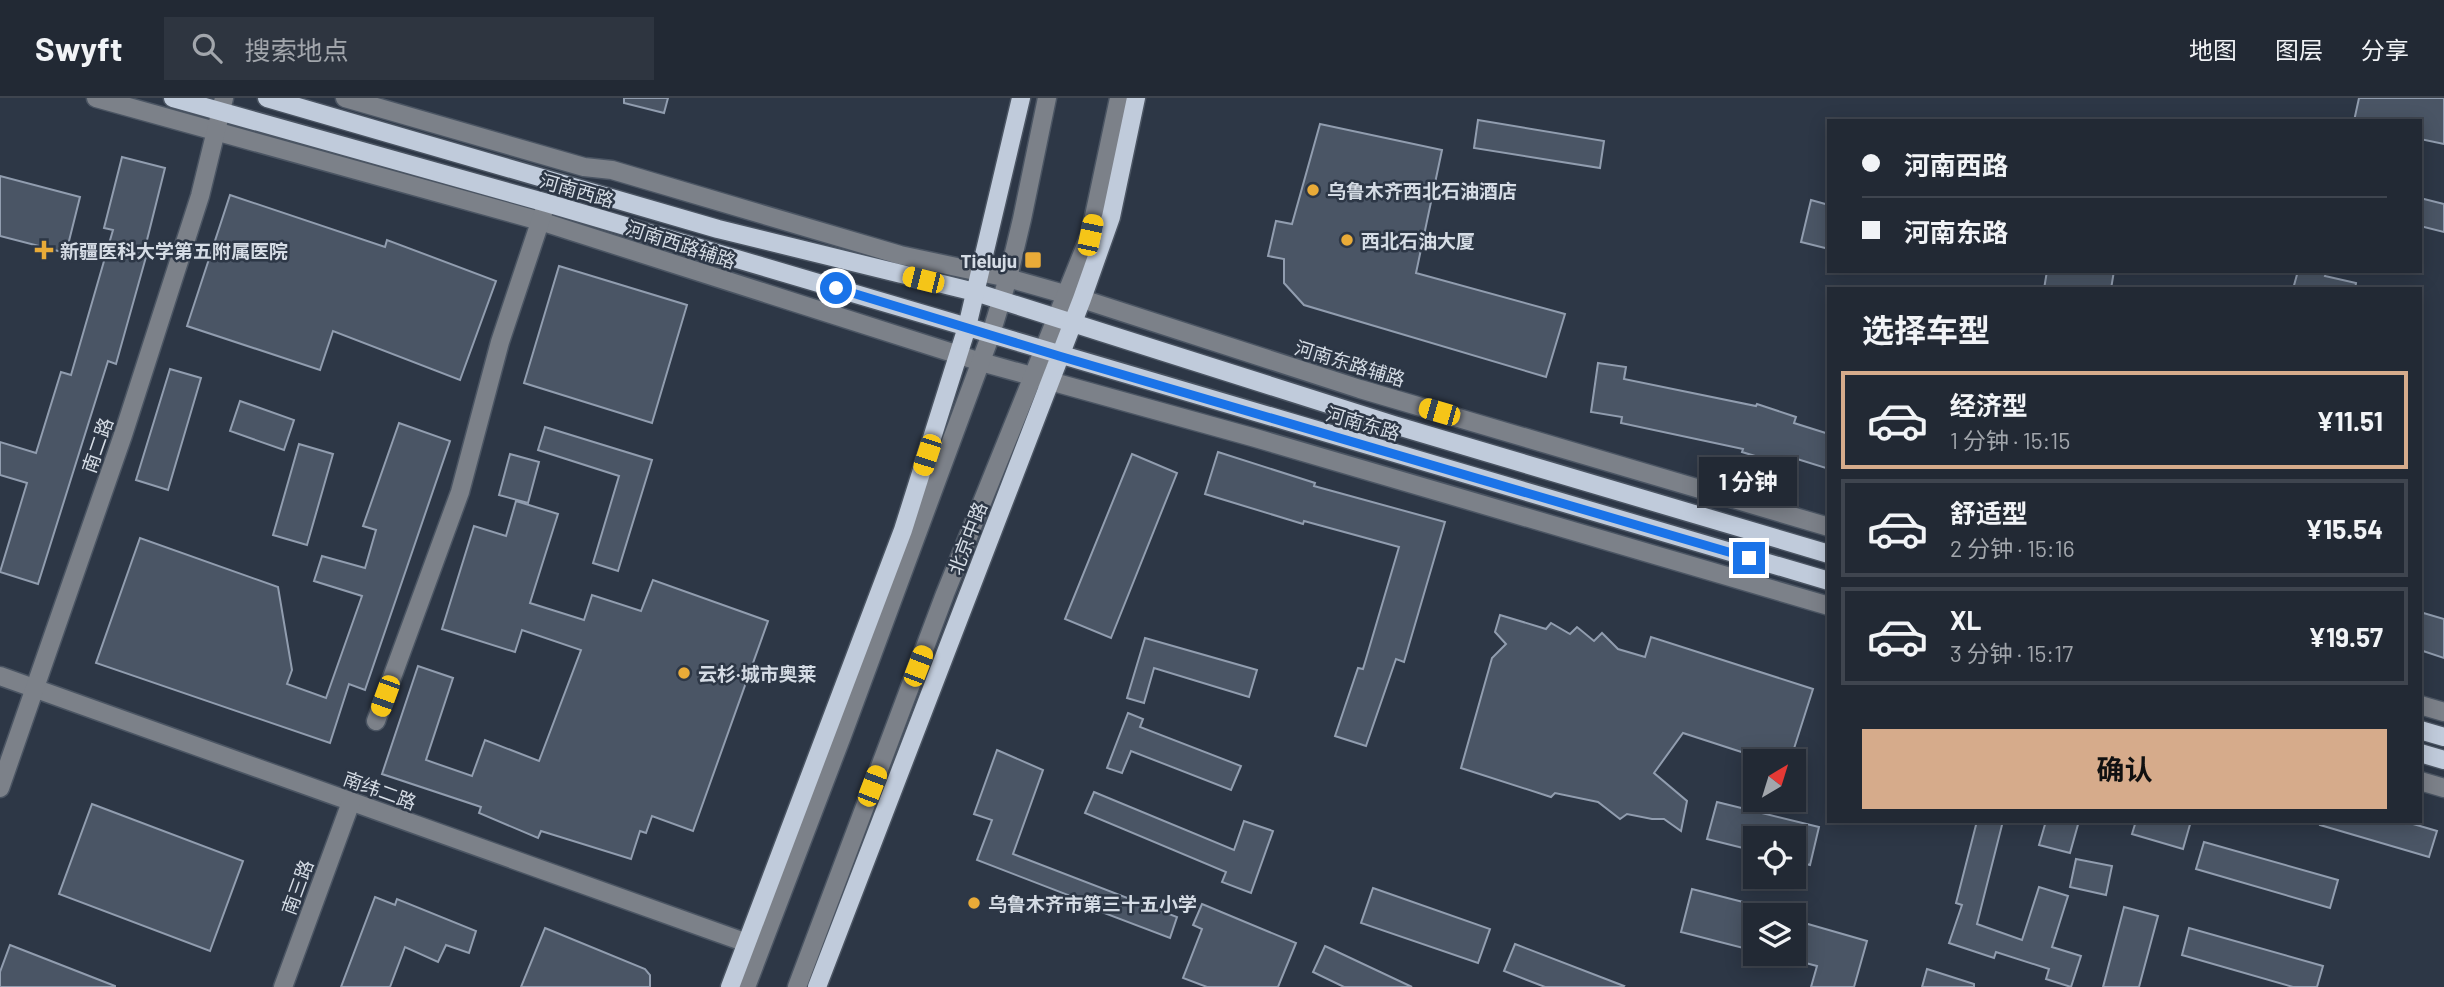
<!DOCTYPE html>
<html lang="zh">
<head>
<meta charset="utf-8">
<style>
	:root { --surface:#222934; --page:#2e3540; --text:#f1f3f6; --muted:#a2a6ac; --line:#3f454f; --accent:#d6ab8b }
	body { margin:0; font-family:Barlow,"Noto Sans SC",sans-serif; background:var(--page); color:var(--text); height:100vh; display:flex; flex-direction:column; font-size:26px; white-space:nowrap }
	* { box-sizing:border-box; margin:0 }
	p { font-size:23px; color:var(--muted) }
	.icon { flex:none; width:38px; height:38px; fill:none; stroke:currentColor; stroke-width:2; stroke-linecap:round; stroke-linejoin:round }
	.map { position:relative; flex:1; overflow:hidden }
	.side { position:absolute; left:1827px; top:189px; width:595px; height:536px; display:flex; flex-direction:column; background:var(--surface); border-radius:0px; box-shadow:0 4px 18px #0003,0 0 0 2px var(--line) }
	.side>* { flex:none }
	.hud { position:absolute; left:1827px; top:21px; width:595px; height:154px; border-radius:0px; box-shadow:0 4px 18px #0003,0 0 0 2px var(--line); display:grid; align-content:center; height:154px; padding:0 35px; background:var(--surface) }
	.needle { width:46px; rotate:38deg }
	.tools { position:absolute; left:1743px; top:651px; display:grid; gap:14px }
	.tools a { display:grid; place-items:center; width:63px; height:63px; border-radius:0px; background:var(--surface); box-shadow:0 4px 18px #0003,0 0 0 2px var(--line); font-size:35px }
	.end { position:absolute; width:32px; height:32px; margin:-16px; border:9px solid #1a73e8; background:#fff; box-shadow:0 0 0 4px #fff }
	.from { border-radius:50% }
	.bubble { position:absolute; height:49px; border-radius:0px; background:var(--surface); box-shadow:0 4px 18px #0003,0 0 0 2px var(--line); font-size:23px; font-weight:700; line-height:49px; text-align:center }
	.car { position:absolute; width:21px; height:42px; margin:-21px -10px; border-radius:9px; box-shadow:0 0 5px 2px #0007; background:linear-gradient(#f5c518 24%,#345 0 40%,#f5c518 0 76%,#345 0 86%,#f5c518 0) }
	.hud b { display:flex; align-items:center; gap:24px; height:66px; font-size:26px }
	.hud b+b { border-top:2px solid var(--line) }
	.hud i { width:18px; height:18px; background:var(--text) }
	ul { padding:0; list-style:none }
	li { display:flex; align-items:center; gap:21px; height:98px; margin:0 14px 10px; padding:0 21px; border:4px solid var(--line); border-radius:0px }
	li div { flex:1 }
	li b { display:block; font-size:26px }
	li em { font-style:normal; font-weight:700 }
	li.on { border-color:var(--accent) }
	li>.icon { width:63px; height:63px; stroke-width:1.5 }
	h2 { padding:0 35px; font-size:32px; line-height:84px }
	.button { display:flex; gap:14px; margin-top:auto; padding:14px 35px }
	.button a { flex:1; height:80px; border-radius:0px; background:var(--accent); color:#111; font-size:28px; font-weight:700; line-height:80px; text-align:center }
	header { display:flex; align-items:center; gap:42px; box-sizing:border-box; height:98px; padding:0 35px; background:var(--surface); border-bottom:2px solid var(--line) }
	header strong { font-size:33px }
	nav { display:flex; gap:38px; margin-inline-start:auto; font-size:24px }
	.search { width:490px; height:63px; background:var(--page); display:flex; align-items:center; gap:18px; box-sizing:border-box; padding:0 24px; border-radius:0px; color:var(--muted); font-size:26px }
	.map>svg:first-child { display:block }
</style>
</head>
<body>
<header>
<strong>Swyft</strong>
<div class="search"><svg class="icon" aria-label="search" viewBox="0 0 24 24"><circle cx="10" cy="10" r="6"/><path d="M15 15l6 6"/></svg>搜索地点</div>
<nav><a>地图</a><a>图层</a><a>分享</a></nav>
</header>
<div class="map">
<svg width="2444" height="889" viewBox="0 0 2444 889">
	<rect width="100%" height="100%" fill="#2d3746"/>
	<g fill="#4a5565" stroke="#919daf" stroke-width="2">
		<polygon points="624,0 668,0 664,15 624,5"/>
		<polygon points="2359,0 2444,0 2444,46 2420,41 2420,23 2354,23"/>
		<polygon points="1478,22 1604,43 1600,70 1474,50"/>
		<polygon points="1320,26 1442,52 1416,175 1565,216 1546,279 1304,207 1284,185 1284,161 1268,158 1276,123 1292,126"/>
		<polygon points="122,59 165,70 143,158 146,159 116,266 108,263 38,486 0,474 27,385 0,377 0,344 36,355 61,274 71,277 113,132 104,130"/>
		<polygon points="0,78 80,99 66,155 0,138"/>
		<polygon points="230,97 385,149 387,142 496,183 460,282 333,233 320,272 187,228"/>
		<polygon points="2420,100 2444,106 2444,134 2420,128"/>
		<polygon points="1811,102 1829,107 1829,151 1801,144"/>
		<polygon points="559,168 687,207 652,325 524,285"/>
		<polygon points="2047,173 2114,173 2111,191 2044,191"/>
		<polygon points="2298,173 2327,173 2325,178 2356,185 2355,191 2293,191"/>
		<polygon points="1598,265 1626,269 1624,281 1756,308 1757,306 1796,319 1794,325 1829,336 1829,371 1794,360 1791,369 1742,354 1743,351 1621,325 1622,319 1591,314"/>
		<polygon points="170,271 201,280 168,392 136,382"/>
		<polygon points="240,303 294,322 284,352 230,333"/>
		<polygon points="399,325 450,343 365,592 349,586 330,645 96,565 140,440 278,489 292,572 287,586 326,600 362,498 314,483 322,458 365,470 376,432 363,428"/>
		<polygon points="545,329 652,362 618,473 593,465 619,378 538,352"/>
		<polygon points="299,346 333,356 307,447 273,437"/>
		<polygon points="1218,354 1315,385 1314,388 1445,424 1404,564 1396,561 1366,648 1335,638 1358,570 1363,571 1399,449 1304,423 1303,426 1205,396"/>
		<polygon points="510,356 539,364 528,405 499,397"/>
		<polygon points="1132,356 1177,375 1111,540 1065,521"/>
		<polygon points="516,403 558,416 530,505 584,522 592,497 641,513 653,482 768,523 693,733 652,718 646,735 640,733 631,761 541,733 538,740 479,715 481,709 382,676 418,568 453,580 426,662 472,678 485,642 539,663 581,552 522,532 515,554 442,531 474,428 506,438"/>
		<polygon points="2420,514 2444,521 2444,560 2420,552"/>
		<polygon points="1500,517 1546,531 1551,525 1570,536 1577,529 1594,543 1602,535 1618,551 1645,559 1651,539 1813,591 1790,663 1769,663 1683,635 1654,675 1687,703 1681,733 1664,721 1652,721 1627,716 1620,721 1598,704 1555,695 1551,699 1461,670 1492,560 1506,546 1495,534"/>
		<polygon points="1145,540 1257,572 1249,599 1154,570 1144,605 1127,600"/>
		<polygon points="1128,615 1143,621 1140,629 1241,668 1231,692 1131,653 1122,675 1107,670"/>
		<polygon points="997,652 1043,672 1013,756 1177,819 1170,840 1075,804 1076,800 977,762 992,722 974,716"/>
		<polygon points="1094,694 1234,752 1244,723 1273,733 1251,795 1222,784 1226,774 1085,715"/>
		<polygon points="1717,704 1819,729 1810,767 1794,763 1794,740 1755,740 1755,753 1707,741"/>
		<polygon points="92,706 243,763 210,853 59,796"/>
		<polygon points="1977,723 2003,723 1977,826 2022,842 2039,789 2068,798 2052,849 2081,858 2071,889 2046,881 2049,871 1996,854 1994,860 1949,845 1962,807 1956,805"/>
		<polygon points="2046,723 2079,723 2070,755 2039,747"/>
		<polygon points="2136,723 2191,723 2183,751 2132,736"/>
		<polygon points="2321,723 2403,723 2437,733 2429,759 2320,727"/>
		<polygon points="2204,744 2338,782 2330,810 2196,771"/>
		<polygon points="2076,761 2112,768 2106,797 2070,789"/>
		<polygon points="1373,790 1490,831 1478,865 1361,825"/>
		<polygon points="1692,791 1755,807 1755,853 1681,834"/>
		<polygon points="375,799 395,807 397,801 476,833 469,855 446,847 438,864 405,849 390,889 341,889"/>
		<polygon points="1202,806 1296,845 1278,889 1207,889 1183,880 1202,831 1193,827"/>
		<polygon points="2124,809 2158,818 2139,889 2103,889"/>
		<polygon points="1794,822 1867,843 1854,889 1811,889 1817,868 1794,862"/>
		<polygon points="545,830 645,871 650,877 650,889 521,889"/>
		<polygon points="2189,830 2323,868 2317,889 2293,889 2182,857"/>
		<polygon points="1515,846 1624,888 1623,889 1545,889 1504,873"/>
		<polygon points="10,847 115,888 115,889 0,889 0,874"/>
		<polygon points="1325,848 1412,889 1344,889 1313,874"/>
		<polygon points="1927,871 1974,886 1974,889 1922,889"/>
	</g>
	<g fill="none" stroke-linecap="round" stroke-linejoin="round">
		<g stroke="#4b5563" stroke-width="21">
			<g id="minor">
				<polyline points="96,0 540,123 981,264 1252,339 1829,508"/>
				<polyline points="345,0 584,69 612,72 900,157 1008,180 1082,201 1360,291 1829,429"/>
				<polyline points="0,578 747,845"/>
				<polyline points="2420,607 2444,614"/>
				<polyline points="376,623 460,394 500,244 543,115"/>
				<polyline points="2420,683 2444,690"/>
				<polyline points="0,690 123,337 200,98 224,0"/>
				<polyline points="283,889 351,704"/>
				<polyline points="746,889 842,638 991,236 1008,180 1022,121 1047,0"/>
				<polyline points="797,889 945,496 1090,137 1119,0"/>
			</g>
		</g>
		<g stroke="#4b5563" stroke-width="21">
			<g id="major">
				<polyline points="173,0 547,105 1829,483"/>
				<polyline points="267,0 718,131 975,194 1394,327 1829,456"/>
				<polyline points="2420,632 2444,639"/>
				<polyline points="2420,655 2444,662"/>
				<polyline points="730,889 903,432 967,229 1021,0"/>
				<polyline points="817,889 1082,201 1111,119 1136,0"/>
			</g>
		</g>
		<use href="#minor" stroke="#7c8189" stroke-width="18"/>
		<use href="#major" stroke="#c0cbdb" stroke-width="18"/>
	</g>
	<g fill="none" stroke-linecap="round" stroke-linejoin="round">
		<polyline stroke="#1a73e8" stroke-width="9" points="836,190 1059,258 1749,460"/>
	</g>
	<g fill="#e9ab38" stroke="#2d3746" stroke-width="2.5">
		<circle cx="1313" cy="92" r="7"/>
		<circle cx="1347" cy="142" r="7"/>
		<path d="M40.5 141.5h7v7h7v7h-7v7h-7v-7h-7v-7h7z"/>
		<rect x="1024" y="153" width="18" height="18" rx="3.5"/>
		<circle cx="684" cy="575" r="7"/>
		<circle cx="974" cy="805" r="7"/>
	</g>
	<g text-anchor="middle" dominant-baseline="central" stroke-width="5" stroke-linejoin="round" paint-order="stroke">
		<g font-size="19" fill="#d5dce5" stroke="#2d3746">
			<text transform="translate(577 92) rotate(16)">河南西路</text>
			<text transform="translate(681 146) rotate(18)">河南西路辅路</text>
			<text transform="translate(1350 265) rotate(17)">河南东路辅路</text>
			<text transform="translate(1363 325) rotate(16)">河南东路</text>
			<text transform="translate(97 347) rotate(-71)">南二路</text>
			<text transform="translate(967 440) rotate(-69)">北京中路</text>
			<text transform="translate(380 692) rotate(20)">南纬二路</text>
			<text transform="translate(297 789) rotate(-70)">南三路</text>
		</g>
		<g font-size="19" font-weight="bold" fill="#d5dce5" stroke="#2d3746" text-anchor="start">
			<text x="1327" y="92">乌鲁木齐西北石油酒店</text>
			<text x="1361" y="142">西北石油大厦</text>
			<text x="60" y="152">新疆医科大学第五附属医院</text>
			<text x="1017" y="162" text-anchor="end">Tieluju</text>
			<text x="698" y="575">云杉·城市奥莱</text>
			<text x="988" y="805">乌鲁木齐市第三十五小学</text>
		</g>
	</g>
</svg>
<div class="tools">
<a><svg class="needle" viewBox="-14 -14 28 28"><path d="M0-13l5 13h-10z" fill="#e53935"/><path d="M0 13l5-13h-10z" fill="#a2a6ac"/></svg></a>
<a><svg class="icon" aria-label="locate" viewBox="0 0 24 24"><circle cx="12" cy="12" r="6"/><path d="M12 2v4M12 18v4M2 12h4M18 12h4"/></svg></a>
<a><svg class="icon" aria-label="layers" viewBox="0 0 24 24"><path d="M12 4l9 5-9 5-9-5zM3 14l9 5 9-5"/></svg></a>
</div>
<i class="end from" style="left:836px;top:190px"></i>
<i class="end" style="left:1749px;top:460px"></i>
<div class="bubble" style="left:1699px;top:359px;width:98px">1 分钟</div>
<i class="car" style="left:1090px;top:137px;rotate:12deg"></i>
<i class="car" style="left:923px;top:182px;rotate:284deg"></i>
<i class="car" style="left:1439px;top:314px;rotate:286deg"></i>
<i class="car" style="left:927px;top:357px;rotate:198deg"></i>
<i class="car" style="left:918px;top:568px;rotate:21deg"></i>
<i class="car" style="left:385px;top:598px;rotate:200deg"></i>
<i class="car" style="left:872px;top:688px;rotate:21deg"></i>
<div class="hud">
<b><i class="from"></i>河南西路</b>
<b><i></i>河南东路</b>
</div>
<section class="side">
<h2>选择车型</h2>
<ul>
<li class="on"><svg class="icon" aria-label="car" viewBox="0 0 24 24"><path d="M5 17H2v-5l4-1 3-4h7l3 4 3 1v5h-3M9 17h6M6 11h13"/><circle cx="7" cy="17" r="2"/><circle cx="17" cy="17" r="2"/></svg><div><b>经济型</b><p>1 分钟 · 15:15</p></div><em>¥11.51</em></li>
<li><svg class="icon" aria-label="car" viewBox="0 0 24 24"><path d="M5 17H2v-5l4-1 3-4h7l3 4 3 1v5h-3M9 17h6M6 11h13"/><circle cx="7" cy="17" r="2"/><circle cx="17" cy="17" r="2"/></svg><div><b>舒适型</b><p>2 分钟 · 15:16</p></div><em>¥15.54</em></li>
<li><svg class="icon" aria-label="car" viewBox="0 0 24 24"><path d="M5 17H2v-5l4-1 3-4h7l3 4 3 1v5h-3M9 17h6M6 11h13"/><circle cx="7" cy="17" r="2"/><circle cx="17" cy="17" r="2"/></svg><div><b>XL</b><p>3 分钟 · 15:17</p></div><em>¥19.57</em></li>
</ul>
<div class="button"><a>确认</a></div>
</section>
</div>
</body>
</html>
